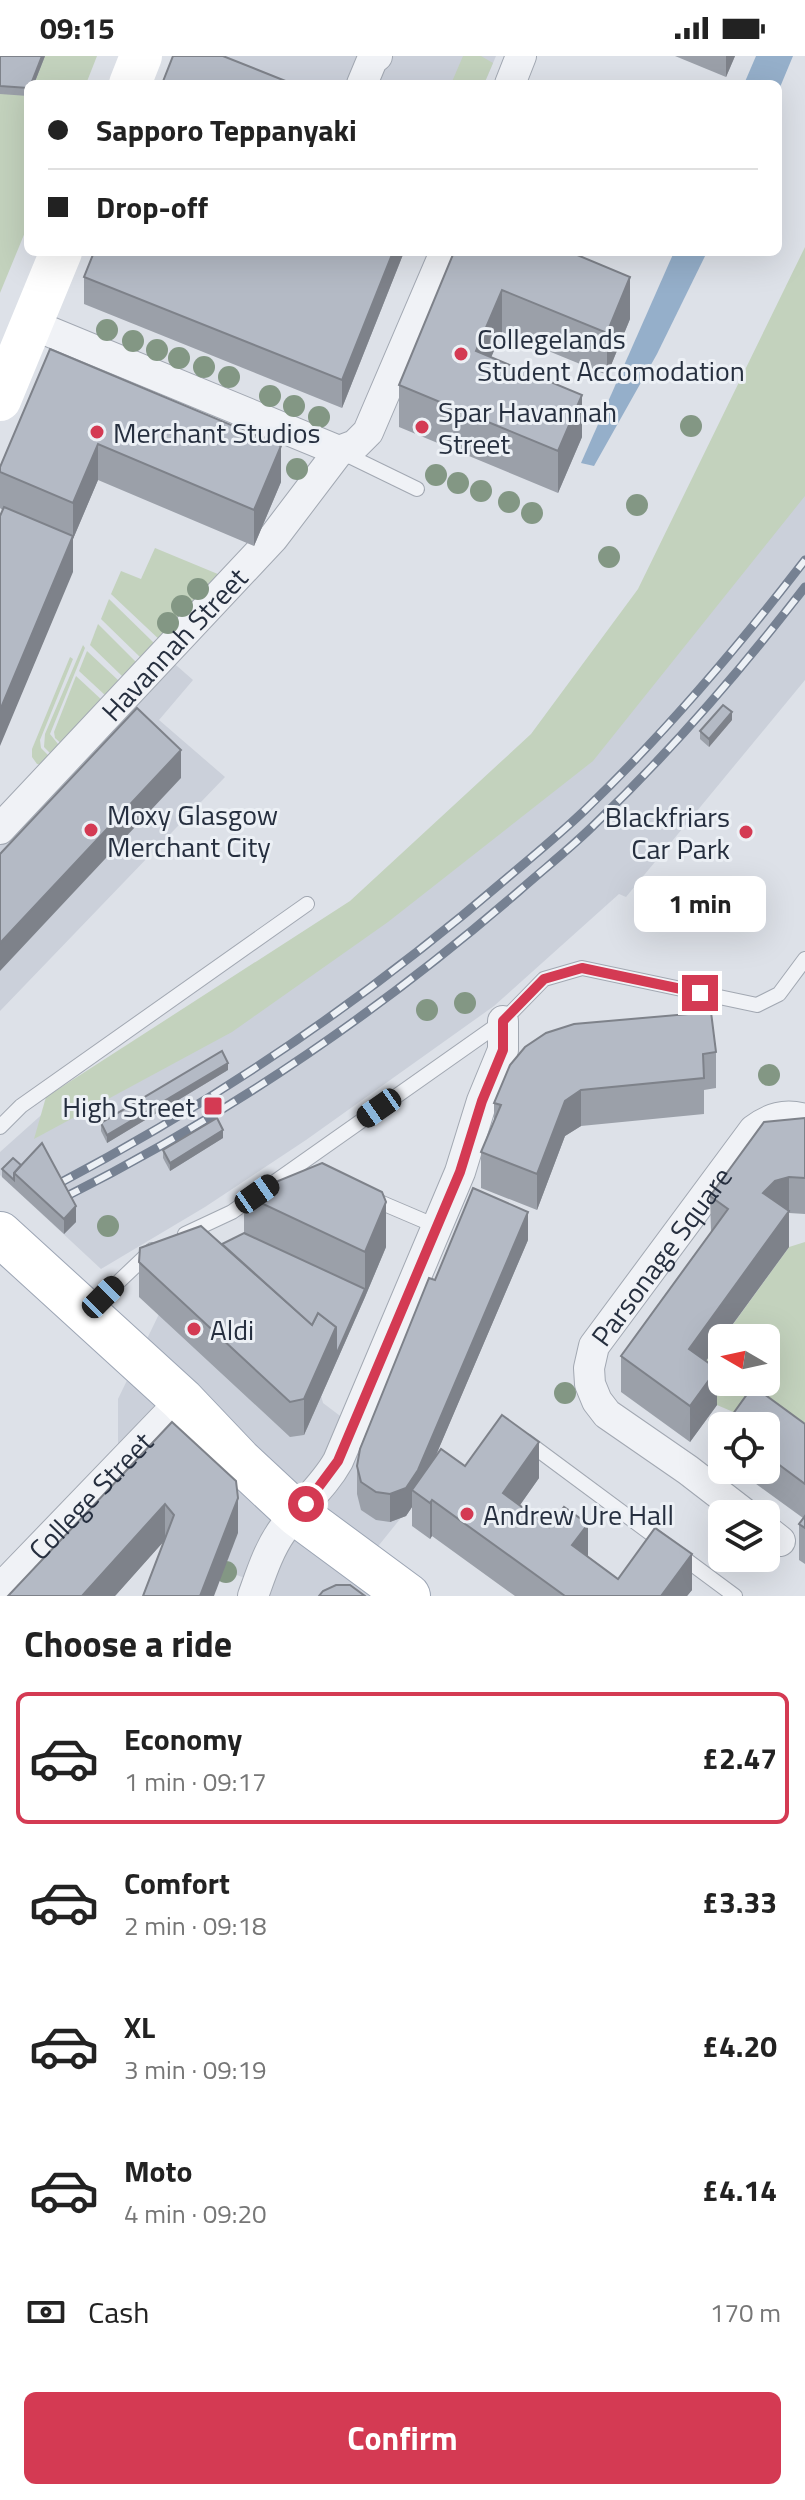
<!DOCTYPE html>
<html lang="en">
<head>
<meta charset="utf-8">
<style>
	:root { --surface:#fff; --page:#f2f2f2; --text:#222; --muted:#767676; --line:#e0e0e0; --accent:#d43a53 }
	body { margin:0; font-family:"Titillium Web",sans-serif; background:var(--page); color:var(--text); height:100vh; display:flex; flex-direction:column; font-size:30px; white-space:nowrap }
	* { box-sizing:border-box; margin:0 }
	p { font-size:26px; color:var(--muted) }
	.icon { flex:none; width:44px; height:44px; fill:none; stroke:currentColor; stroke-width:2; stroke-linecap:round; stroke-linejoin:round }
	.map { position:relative; height:1540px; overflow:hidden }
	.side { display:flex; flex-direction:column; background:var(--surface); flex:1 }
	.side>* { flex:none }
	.banner { position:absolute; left:24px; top:24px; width:758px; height:176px; border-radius:12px; box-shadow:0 8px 32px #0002; display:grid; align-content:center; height:176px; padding:0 24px; background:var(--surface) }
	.needle { width:52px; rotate:279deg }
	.fabs { position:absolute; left:708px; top:1268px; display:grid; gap:16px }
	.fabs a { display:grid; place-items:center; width:72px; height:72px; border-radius:12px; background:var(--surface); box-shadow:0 8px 32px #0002; font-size:40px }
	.end { position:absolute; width:36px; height:36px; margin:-18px; border:10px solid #d43a53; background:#fff; box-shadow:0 0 0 4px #fff }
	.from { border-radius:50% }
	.bubble { position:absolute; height:56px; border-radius:12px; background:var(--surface); box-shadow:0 8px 32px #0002; font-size:26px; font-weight:700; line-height:56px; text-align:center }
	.car { position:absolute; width:24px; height:48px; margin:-24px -12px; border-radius:10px; box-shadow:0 0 6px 2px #0007; background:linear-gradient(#222 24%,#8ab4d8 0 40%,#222 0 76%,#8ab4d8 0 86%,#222 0) }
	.banner b { display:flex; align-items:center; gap:28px; height:76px; font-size:30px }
	.banner b+b { border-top:2px solid var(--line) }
	.banner i { width:20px; height:20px; background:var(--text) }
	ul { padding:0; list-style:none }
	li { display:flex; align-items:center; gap:24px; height:132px; margin:0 16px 12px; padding:0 8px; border:4px solid transparent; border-radius:12px }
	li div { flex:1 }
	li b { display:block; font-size:30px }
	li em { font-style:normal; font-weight:700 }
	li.on { border-color:var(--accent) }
	li>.icon { width:72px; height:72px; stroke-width:1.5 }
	h2 { padding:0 24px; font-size:36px; line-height:96px }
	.pay { display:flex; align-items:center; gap:20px; height:88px; padding:0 24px; font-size:30px }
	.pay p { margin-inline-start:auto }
	.cta { display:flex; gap:16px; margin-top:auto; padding:16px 24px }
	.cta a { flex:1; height:92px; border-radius:12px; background:var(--accent); color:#fff; font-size:32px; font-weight:700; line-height:92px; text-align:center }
	.status { display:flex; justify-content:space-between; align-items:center; height:56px; padding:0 40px; background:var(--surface); direction:ltr }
	.status svg { height:22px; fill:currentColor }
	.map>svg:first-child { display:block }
</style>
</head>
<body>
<div class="status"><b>09:15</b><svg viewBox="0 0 49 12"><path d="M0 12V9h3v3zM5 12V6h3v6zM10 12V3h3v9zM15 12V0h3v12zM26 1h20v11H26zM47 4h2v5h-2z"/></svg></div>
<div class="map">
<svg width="805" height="1540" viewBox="0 0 805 1540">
	<rect width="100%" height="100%" fill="#dde1e8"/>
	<g fill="#cbd0da">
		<polygon points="184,0 496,0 484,28 173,28"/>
		<polygon points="805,301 805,624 626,841 619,838 494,950 306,1084 205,1151 101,1213 0,1119 0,1096 48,1053 442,811"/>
		<polygon points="169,603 193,624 159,664 225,721 0,955 0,785"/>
		<polygon points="187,1200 312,1305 323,1347 429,1427 363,1509 403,1540 244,1540 250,1524 174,1495 118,1441 118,1343"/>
	</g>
	<g fill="#c3d2bd">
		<polygon points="0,0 97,0 86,28 28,28 28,169 0,237"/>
		<polygon points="463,0 481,0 493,7 484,28 451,28"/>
		<polygon points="805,191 805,440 593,705 388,866 232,976 34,1083 46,1041 350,845 531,678 638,533"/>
		<polygon points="155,492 225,521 163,587 111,538 121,515 141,523"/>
		<polygon points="109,543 155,588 141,602 101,563"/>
		<polygon points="98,568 136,606 123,621 90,589"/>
		<polygon points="83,589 85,592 50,678 62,693 54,701 44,691 45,678"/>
		<polygon points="87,595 119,625 106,640 79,615"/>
		<polygon points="70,601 73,603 40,684 41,692 52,703 42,709 37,708 32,701 32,693"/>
		<polygon points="76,620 104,646 64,690 55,682 54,676"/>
		<polygon points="805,1186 805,1404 766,1370 717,1349 689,1328 722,1283 722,1326 766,1326 766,1282 723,1282 789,1191"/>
	</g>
	<g fill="#95afca">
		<polygon points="756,0 793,0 778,36 778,28 744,28"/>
		<polygon points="674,196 707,196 657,298 594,410 581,407"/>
	</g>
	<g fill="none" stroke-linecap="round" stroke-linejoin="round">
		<g stroke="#a2a8b2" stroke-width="16">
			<g id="lane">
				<polyline points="343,397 417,433"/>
				<polyline points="0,1071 21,1050 307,848"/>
				<polyline points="375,1144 436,1170"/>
				<polyline points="185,1178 232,1156 503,965 544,923 582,912 757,949 779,938 805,903"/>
				<polyline points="89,1254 152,1194"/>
				<polyline points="526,1385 735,1540"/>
			</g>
		</g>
		<g stroke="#a2a8b2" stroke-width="32">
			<g id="street">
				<polyline points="362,28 372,4 377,0"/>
				<polyline points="510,28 521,0"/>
				<polyline points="31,268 339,395 355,389 368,376 445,196"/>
				<path id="s1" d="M0,773L273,482L339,395"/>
				<path id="s2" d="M745,1458L688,1414L607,1358L597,1345L590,1328L589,1312L594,1290L754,1074C770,1062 785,1057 805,1063"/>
				<polyline points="766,1474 780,1485"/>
				<path id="s3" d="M0,1533L182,1344"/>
				<path d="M253,1540C261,1518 268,1495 282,1475C299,1450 323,1432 338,1405L460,1116L482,1045L503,994V965"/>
			</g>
		</g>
		<g stroke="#9ca5b4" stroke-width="46">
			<polyline id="primary" points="0,1178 182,1344 239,1404 297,1458 408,1540"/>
		</g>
		<use href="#lane" stroke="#f0f2f6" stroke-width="14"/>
		<use href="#street" stroke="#f0f2f6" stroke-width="30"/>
		<g stroke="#fff" stroke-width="42">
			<polyline points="130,28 141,0"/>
			<polyline points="0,344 61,196"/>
		</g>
		<use href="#primary" stroke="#fff" stroke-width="44"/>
		<g stroke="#768192" stroke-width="9">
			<g id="rail">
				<path d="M56,1129C218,1044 369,941 507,822C533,800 560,778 585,754C665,677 738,591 805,504"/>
				<path d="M63,1142C227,1060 380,955 519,835C545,812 572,791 596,767C671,695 741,614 805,531"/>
			</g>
		</g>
		<use href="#rail" stroke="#ecf0f5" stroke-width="6" stroke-dasharray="18" stroke-linecap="butt"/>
	</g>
	<g fill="#839784">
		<circle cx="107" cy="274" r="11"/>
		<circle cx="133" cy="285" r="11"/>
		<circle cx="157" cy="294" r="11"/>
		<circle cx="179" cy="302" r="11"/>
		<circle cx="204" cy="311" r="11"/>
		<circle cx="229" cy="321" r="11"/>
		<circle cx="270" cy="340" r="11"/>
		<circle cx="294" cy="350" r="11"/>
		<circle cx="319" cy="361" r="11"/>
		<circle cx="691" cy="370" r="11"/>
		<circle cx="297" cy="413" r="11"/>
		<circle cx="436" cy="419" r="11"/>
		<circle cx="458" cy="427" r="11"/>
		<circle cx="481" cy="435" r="11"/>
		<circle cx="509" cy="446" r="11"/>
		<circle cx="637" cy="449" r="11"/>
		<circle cx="532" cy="457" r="11"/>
		<circle cx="609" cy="501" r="11"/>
		<circle cx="198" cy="533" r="11"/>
		<circle cx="182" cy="550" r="11"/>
		<circle cx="168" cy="567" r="11"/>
		<circle cx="465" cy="947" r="11"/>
		<circle cx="427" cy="954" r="11"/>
		<circle cx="769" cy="1019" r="11"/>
		<circle cx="108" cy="1170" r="11"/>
		<circle cx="565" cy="1337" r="11"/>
		<circle cx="226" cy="1516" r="11"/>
	</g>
	<g fill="#9ba0a9">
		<polygon points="0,0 45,0 34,28 28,28 28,40 0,38"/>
		<polygon points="675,0 735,0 726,21"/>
		<polygon points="404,196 342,352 84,248 84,221"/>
		<polygon points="454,196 630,263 607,319 502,276 491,301 582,381 558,437 399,371 399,329"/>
		<polygon points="50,293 281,426 254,490 98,424 73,483 73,516 0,452 0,411"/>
		<polygon points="732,664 709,691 700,683 700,675"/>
		<polygon points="574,968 716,996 716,1032 704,1034 704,1058 581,1070 565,1080 537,1154 481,1132 481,1096 494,1065 494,1047"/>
		<polygon points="228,1014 107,1087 101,1075 101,1067"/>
		<polygon points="805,1062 805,1186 805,1158 789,1157 789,1191 706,1305 717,1349 690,1386 621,1336 621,1300 711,1176 710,1140"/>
		<polygon points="223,1082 170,1115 163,1102 163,1094"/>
		<polygon points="13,1102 76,1166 64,1178 2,1121 2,1113"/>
		<polygon points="244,1139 386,1191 365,1241 304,1379 290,1381 139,1241 139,1206 222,1188 244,1177"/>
		<polygon points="528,1184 435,1401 465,1410 539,1422 520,1449 618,1523 692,1534 687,1540 515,1540 432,1480 430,1483 412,1470 412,1451 406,1460 390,1466 376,1464 361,1454 357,1438 357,1410 435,1224"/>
		<polygon points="172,1366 238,1477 164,1485 115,1540"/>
		<polygon points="805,1368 805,1508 799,1504 799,1468 803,1462 737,1414 766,1414 766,1370"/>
	</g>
	<g fill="#7e828a">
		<polygon points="42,0 45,0 34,28 31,28"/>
		<polygon points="726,0 735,0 726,21"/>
		<polygon points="393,196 404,196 342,352 342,324"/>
		<polygon points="630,221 630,263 607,319 607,277"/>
		<polygon points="502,234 502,276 476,337 476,295"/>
		<polygon points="582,339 582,381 558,437 558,395"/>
		<polygon points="98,388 98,424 73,483 73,516 0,690 0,654 73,480 73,447"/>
		<polygon points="281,390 281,426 254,490 254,454"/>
		<polygon points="732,656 732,664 709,691 709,683"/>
		<polygon points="181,694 181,722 0,915 0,887"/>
		<polygon points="228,1007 228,1014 107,1087 107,1079"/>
		<polygon points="581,1034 581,1070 565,1080 537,1154 537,1118 565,1045"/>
		<polygon points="223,1074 223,1082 170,1115 170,1107"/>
		<polygon points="789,1121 789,1191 689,1328 689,1293 763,1137 775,1125"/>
		<polygon points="386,1146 386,1191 365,1241 365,1196"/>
		<polygon points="76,1150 76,1166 64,1178 64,1163"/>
		<polygon points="528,1156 528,1184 419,1439 412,1434 412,1451 406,1460 390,1466 390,1438"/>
		<polygon points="365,1233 365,1241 304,1379 304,1343 336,1271"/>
		<polygon points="717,1313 717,1349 690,1386 690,1350"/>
		<polygon points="539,1386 539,1422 503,1473 503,1437"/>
		<polygon points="238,1442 238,1477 214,1540 200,1540"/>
		<polygon points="432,1444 432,1480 430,1483 430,1447"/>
		<polygon points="165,1448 165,1484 115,1540 82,1540"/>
		<polygon points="588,1468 588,1504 572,1489"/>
		<polygon points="692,1498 692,1534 687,1540 661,1540"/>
	</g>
	<g fill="#b4bac5" stroke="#7e828a" stroke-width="2">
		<polygon points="0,0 42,0 31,28 28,28 28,32 0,30"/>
		<polygon points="173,0 223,0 293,28 162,28"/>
		<polygon points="94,196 393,196 342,324 84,221"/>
		<polygon points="454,196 570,196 630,221 607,277 502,234 476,295 582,339 558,395 399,329"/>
		<polygon points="50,293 281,390 254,454 98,388 73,447 0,416 0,411"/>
		<polygon points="4,451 73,480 0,654 0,460"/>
		<polygon points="723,649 732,656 709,683 700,675"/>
		<polygon points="137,652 181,694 0,887 0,798"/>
		<polygon points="711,956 716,996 703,998 704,1022 581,1034 565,1045 537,1118 481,1096 501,1049 494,1047 510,1009 525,991 546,977 574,968"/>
		<polygon points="222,995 228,1007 107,1079 101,1067"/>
		<polygon points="217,1062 223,1074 170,1107 163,1094"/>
		<polygon points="805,1062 805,1122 789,1121 775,1125 763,1137 789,1155 689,1293 717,1313 690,1350 621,1300 728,1153 710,1140 764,1066"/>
		<polygon points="42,1087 76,1150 64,1163 14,1117"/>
		<polygon points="13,1102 21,1109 14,1117 14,1124 2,1113"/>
		<polygon points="322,1107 382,1136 386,1146 365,1196 244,1139"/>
		<polygon points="473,1132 528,1156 418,1414 406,1432 390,1438 376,1436 361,1426 357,1410 360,1393 429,1222 435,1224"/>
		<polygon points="201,1170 312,1269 318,1257 336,1271 304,1343 290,1346 139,1206 140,1192"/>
		<polygon points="244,1177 365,1233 336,1299 336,1271 318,1257 312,1269 222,1188"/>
		<polygon points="753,1330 805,1368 805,1428 766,1399 766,1370 725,1369"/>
		<polygon points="502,1359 539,1386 503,1437 549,1471 564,1451 588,1468 572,1489 618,1523 655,1472 692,1498 661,1540 565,1540 432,1444 430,1447 412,1434 441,1393 465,1410"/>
		<polygon points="172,1366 236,1425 238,1442 200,1540 143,1540 174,1459 165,1448 82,1540 8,1540"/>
		<polygon points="805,1460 805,1472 799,1468"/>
		<polygon points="336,1529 350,1529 365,1540 319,1540 323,1535"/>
	</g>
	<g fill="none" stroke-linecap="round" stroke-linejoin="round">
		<polyline stroke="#d43a53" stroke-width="10" points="306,1448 338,1405 460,1116 482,1045 503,994 503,965 544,923 582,912 700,937"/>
	</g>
	<g fill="#d43a53" stroke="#ecf0f5" stroke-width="3">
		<circle cx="461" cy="298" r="8"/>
		<circle cx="422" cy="371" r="8"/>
		<circle cx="97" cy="376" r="8"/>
		<circle cx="91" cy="774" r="8"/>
		<circle cx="746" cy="776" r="8"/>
		<rect x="203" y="1040" width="20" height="20" rx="4"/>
		<circle cx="194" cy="1273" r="8"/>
		<circle cx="467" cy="1458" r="8"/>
	</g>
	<g text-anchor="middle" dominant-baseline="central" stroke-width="6" stroke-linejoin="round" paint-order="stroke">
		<g font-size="28" fill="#262f3f" stroke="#ecf0f5" text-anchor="start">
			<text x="477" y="282">Collegelands<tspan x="477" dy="32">Student Accomodation</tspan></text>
			<text x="438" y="355">Spar Havannah<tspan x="438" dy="32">Street</tspan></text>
			<text x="113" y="376">Merchant Studios</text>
			<text x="107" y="758">Moxy Glasgow<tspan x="107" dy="32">Merchant City</tspan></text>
			<text x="730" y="760" text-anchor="end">Blackfriars<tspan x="730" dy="32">Car Park</tspan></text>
			<text x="195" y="1050" text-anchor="end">High Street</text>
			<text x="210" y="1273">Aldi</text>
			<text x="483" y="1458">Andrew Ure Hall</text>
		</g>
		<g font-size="28" fill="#262f3f" stroke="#ecf0f5">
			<text stroke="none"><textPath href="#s1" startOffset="254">Havannah Street</textPath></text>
			<text stroke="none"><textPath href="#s2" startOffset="356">Parsonage Square</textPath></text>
			<text stroke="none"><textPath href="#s3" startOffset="130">College Street</textPath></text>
		</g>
	</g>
</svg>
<div class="fabs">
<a><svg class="needle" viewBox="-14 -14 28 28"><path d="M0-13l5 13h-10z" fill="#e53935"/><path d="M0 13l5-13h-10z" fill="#767676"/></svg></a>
<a><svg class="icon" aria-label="locate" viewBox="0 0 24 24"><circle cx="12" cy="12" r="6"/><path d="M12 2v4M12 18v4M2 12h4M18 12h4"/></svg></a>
<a><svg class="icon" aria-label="layers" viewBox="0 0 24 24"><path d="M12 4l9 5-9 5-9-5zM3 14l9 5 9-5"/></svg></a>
</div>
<i class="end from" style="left:306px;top:1448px"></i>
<i class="end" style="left:700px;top:937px"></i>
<div class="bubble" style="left:634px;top:820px;width:132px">1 min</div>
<i class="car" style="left:379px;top:1052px;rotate:235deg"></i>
<i class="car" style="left:257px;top:1138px;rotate:55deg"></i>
<i class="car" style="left:103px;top:1241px;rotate:45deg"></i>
<div class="banner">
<b><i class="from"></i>Sapporo Teppanyaki</b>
<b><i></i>Drop-off</b>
</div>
</div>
<section class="side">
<h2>Choose a ride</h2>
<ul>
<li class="on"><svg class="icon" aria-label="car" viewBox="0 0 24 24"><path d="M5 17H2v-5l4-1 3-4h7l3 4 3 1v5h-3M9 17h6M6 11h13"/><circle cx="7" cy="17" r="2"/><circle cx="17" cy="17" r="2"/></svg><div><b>Economy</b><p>1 min · 09:17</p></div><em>£2.47</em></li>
<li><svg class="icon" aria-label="car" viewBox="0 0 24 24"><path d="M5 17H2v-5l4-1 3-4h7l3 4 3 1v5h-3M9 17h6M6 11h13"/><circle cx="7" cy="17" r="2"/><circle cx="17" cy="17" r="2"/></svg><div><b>Comfort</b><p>2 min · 09:18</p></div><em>£3.33</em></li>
<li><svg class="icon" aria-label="car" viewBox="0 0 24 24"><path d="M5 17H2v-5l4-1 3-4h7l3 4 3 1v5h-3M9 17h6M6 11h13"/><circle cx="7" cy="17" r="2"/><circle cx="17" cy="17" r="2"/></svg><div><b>XL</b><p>3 min · 09:19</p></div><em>£4.20</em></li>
<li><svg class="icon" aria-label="car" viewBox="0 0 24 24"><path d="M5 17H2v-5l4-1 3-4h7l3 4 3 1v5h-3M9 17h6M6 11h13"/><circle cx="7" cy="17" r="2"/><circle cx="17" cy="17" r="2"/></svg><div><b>Moto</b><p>4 min · 09:20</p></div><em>£4.14</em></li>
</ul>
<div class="pay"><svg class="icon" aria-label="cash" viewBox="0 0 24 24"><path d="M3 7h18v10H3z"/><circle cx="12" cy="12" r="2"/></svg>Cash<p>170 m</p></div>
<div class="cta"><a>Confirm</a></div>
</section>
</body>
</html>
